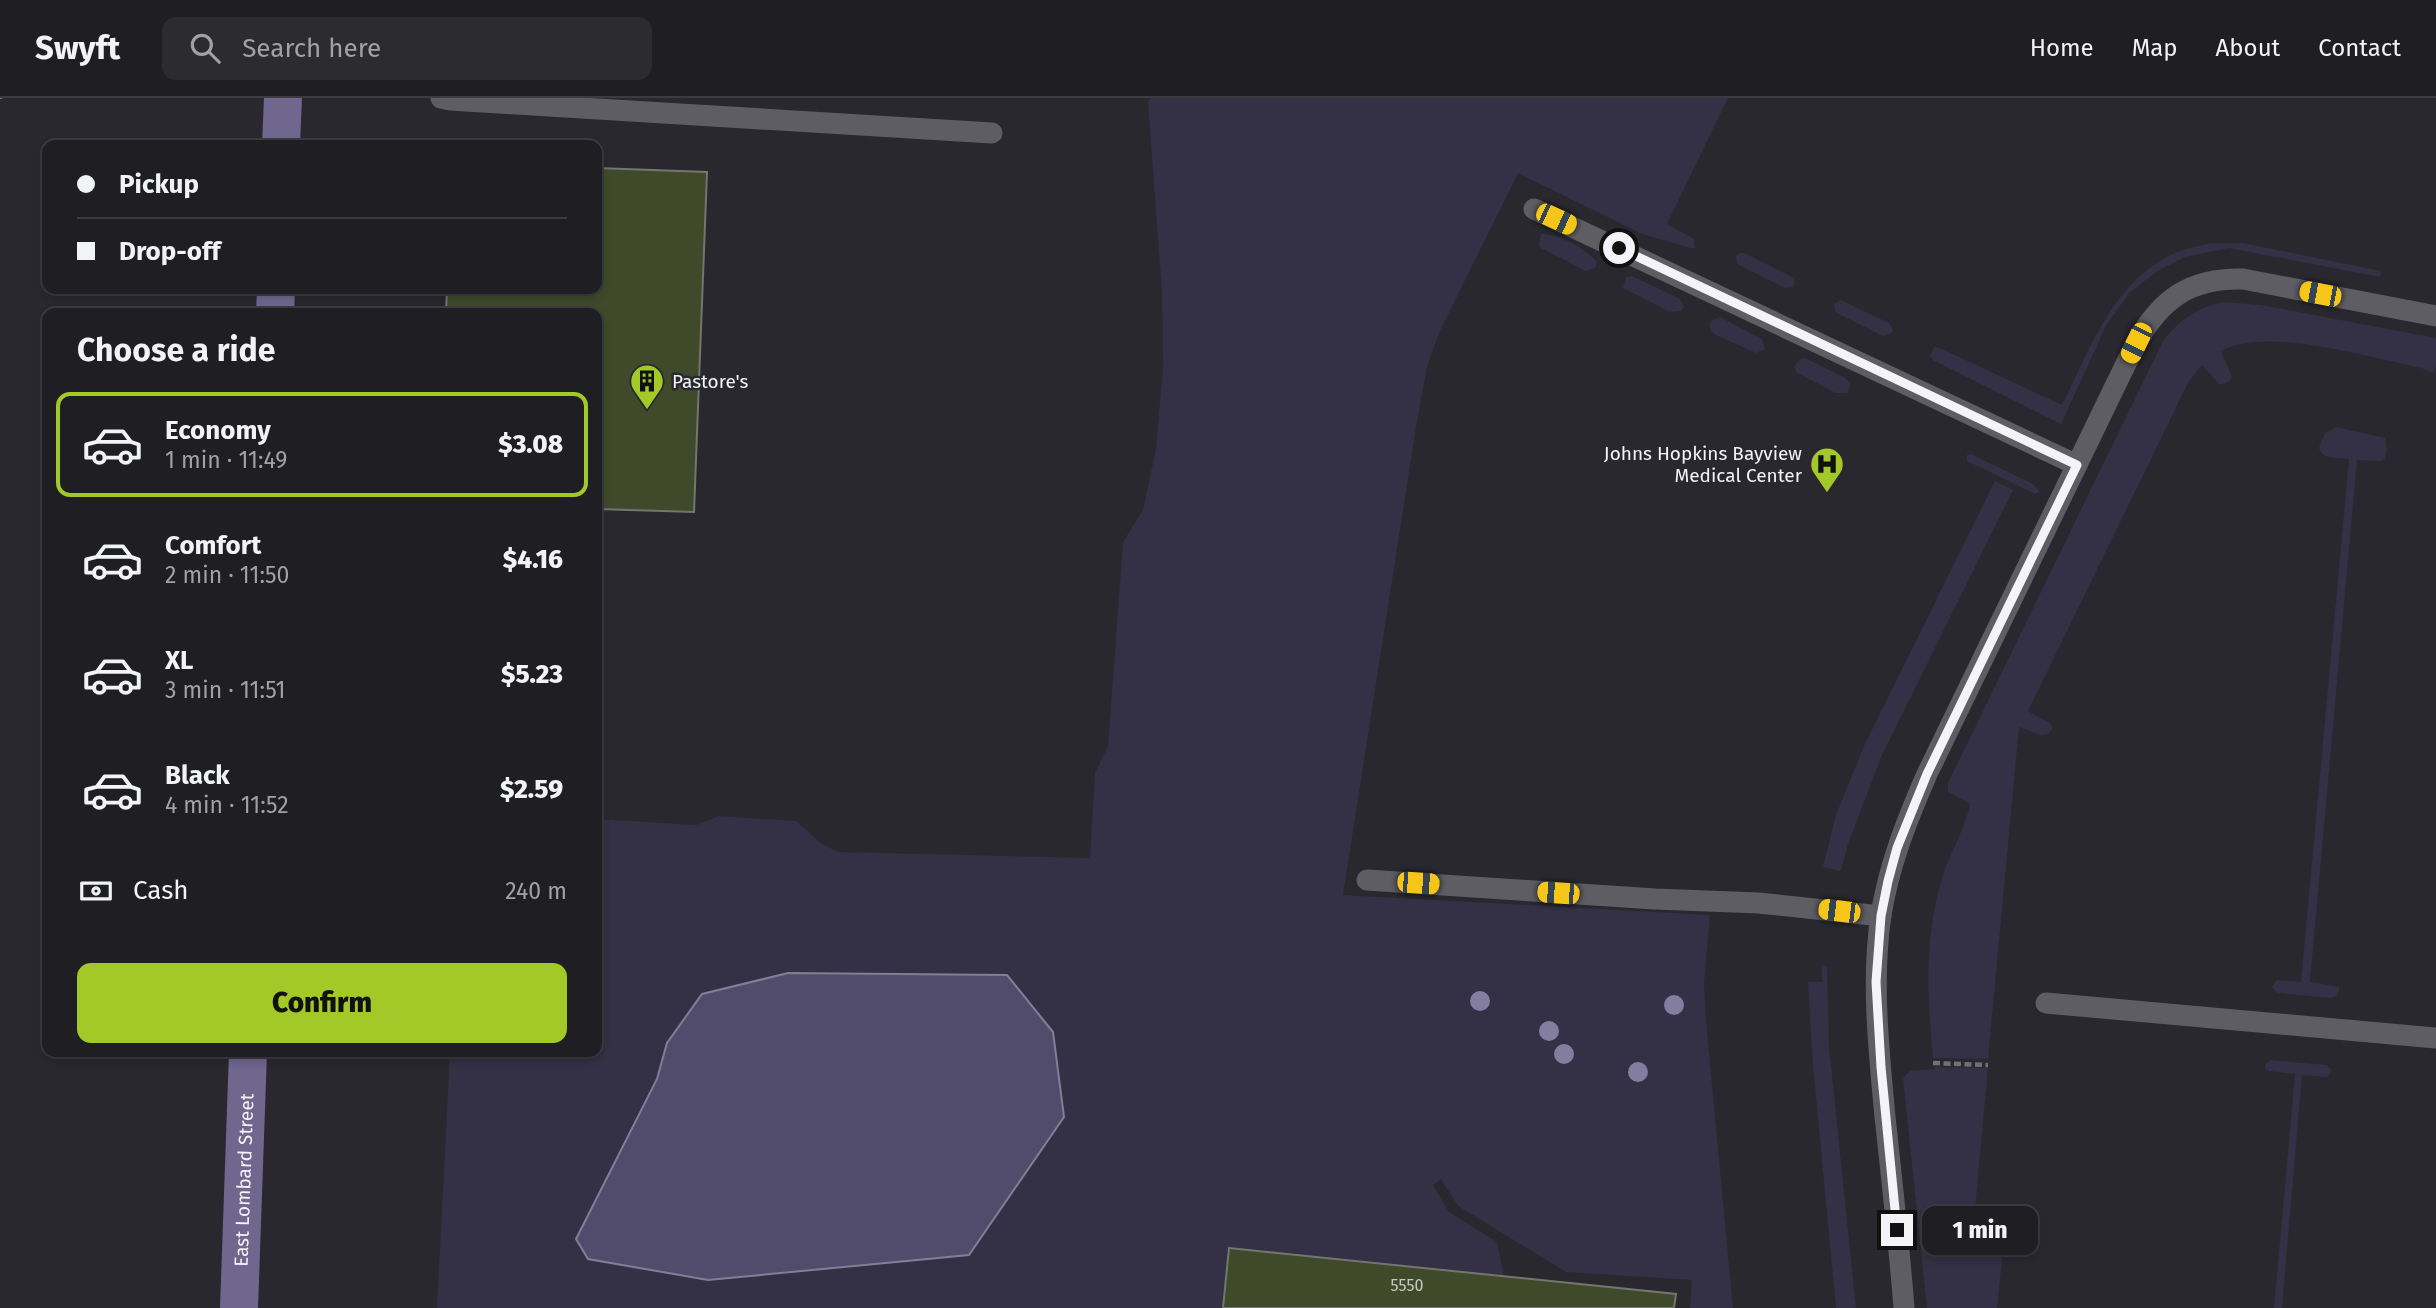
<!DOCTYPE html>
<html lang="en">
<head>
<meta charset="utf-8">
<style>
	:root { --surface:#1f1e22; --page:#2c2b2f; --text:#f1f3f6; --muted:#a1a2a5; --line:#3c3c40; --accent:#a2c928 }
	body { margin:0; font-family:"Fira Sans",sans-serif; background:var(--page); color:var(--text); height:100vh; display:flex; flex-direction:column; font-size:26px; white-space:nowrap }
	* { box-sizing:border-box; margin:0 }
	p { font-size:23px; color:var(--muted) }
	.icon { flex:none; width:38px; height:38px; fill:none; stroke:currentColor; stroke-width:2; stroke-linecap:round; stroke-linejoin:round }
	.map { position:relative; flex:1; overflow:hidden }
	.details { position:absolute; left:42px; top:210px; width:560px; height:749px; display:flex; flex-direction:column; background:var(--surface); border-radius:14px; box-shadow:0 4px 10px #0003,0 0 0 2px var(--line) }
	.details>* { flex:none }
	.guide { position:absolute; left:42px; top:42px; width:560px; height:154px; border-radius:14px; box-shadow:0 4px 10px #0003,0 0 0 2px var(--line); display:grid; align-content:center; height:154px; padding:0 35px; background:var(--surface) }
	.end { position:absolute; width:32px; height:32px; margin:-16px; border:9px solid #f4f4f8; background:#111; box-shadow:0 0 0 4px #111 }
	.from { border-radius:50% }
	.bubble { position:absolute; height:49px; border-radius:14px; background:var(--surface); box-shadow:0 4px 10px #0003,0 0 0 2px var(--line); font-size:23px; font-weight:800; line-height:49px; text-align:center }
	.car { position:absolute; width:21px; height:42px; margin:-21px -10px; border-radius:9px; box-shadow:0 0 5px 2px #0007; background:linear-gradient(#f5c518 24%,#345 0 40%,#f5c518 0 76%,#345 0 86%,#f5c518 0) }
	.guide b { display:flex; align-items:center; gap:24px; height:66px; font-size:26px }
	.guide b+b { border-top:2px solid var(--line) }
	.guide i { width:18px; height:18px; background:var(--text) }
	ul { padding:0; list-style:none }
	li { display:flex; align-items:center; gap:21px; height:105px; margin:0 14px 10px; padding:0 21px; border:4px solid transparent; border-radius:14px }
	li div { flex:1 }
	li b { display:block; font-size:26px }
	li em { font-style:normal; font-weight:800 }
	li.current { border-color:var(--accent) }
	li>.icon { width:63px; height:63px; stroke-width:1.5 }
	h2 { padding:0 35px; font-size:32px; line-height:84px }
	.pay { display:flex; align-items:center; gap:18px; height:77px; padding:0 35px; font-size:26px }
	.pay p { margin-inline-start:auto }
	.action { display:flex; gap:14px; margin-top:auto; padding:14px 35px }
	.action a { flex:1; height:80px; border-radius:14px; background:var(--accent); color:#111; font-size:28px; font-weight:800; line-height:80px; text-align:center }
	header { display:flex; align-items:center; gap:42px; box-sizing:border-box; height:98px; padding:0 35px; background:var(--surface); border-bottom:2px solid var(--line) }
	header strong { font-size:33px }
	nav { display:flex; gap:38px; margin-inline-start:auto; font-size:24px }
	.search { width:490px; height:63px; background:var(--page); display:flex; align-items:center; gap:18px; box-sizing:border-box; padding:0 24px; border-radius:14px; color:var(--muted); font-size:26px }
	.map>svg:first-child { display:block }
</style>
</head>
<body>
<header>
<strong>Swyft</strong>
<div class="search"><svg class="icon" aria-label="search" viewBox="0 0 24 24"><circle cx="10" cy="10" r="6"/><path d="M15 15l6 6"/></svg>Search here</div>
<nav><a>Home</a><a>Map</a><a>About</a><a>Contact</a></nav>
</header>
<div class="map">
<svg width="2436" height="1210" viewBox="0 0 2436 1210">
	<rect width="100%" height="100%" fill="#29282e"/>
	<g fill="#343045">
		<polygon points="1150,0 1728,0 1667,126 1694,141 1694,151 1642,136 1518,75 1439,235 1427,269 1416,329 1343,797 1710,817 1704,885 1706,923 1733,1210 1690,1210 1692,1182 1566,1174 1458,1108 1441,1081 1433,1087 1449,1114 1497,1144 1504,1179 1229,1150 1223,1210 437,1210 450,954 597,954 597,721 696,727 719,718 796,723 822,746 838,754 1090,760 1095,675 1108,648 1123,444 1143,412 1156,351 1163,267 1162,194 1148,5"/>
		<path d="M1541,136C1560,136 1585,150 1597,164L1595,170L1586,173L1541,150L1539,148Z"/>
		<path d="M2211,145H2243L2381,173L2380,179L2229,150L2185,159L2159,172L2129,195L2106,228L2061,326L1933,262L1930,258L1934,249L1940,250L2062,307C2091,250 2114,179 2180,153C2189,149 2201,148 2211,145Z"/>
		<polygon points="1740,155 1744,155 1794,180 1795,185 1793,189 1785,190 1737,166 1736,157"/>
		<polygon points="1632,178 1680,201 1684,208 1681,213 1670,214 1623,190 1626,179"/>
		<polygon points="1841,202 1889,225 1893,232 1892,235 1883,238 1835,214 1834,206"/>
		<path d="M2223,204L2261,207L2436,240V269L2434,275L2418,269C2368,259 2265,228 2221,253L2232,279C2229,285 2226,286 2219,286L2202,267L2189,283L2028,613L2051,626L2052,631L2048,636L2041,637L2019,629L1988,961L1933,960C1927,898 1924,837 1943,777C1951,753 1965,731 1970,706L1948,694V685L2163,243C2180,221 2197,210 2223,204Z"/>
		<polygon points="1720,219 1762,241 1765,251 1756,255 1716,237 1711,233 1709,226 1712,222"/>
		<polygon points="1805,260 1845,280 1851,286 1847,295 1836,295 1797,275 1794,269 1800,261"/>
		<path d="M2337,329L2385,340L2387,352L2385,361L2380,363L2357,362L2310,884L2339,889V893L2337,898L2331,900L2279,895L2275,893L2272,889L2277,882L2301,884L2349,361C2337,359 2324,363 2319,350L2325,335Z"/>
		<polygon points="1971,356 2033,386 2040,394 2035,396 1967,363 1967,357"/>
		<polygon points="1995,383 2013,392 1882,657 1848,746 1841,773 1823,769 1836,717 1864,648"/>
		<polygon points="1822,866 1827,869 1829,948 1856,1210 1836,1210 1813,968 1808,884 1822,884"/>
		<polygon points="2270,962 2327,967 2332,972 2328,979 2302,977 2282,1210 2274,1210 2295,976 2269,973 2265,971 2265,967"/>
		<polygon points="1934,969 1988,970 1972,1145 1998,1147 2003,1152 1997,1210 1927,1210 1903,980 1910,973 1934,971"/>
	</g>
	<polygon fill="#524c6c" stroke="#837e96" stroke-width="2" points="788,875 1007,877 1053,934 1064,1019 969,1157 708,1182 588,1161 576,1141 657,981 667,945 702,896"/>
	<g fill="#404a2a" stroke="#73766f" stroke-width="2">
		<polygon points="597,70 707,74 694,414 597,411 597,215 446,215 447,191 597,191"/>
		<polygon points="1229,1150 1676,1196 1674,1210 1223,1210"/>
	</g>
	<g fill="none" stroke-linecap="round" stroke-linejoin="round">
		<g stroke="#717075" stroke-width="4.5" stroke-dasharray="7 3.5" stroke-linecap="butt">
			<polyline points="0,1 0,0"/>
			<polyline points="1933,965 1988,967"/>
		</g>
		<g stroke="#5e5d64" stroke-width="21">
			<polyline points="441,0 450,2 992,35"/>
			<polyline points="1534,111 2077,367"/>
			<polyline points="1367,782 1655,801 1759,805 1881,818"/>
			<polyline points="2046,905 2436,940"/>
			<path d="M1904,1210C1899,1146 1892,1083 1885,1019C1879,953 1871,884 1881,817C1889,767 1907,722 1927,676L2136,245C2162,200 2190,180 2243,181L2436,218"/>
		</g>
		<g stroke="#70678f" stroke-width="38">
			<polyline points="281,47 283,0"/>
			<polyline points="275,215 276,191"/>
			<path id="s1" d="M239,1210L248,954"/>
		</g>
	</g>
	<g fill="#837da0">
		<circle cx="1480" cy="903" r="10"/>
		<circle cx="1674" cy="907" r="10"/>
		<circle cx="1549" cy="933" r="10"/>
		<circle cx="1564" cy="956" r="10"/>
		<circle cx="1638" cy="974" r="10"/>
	</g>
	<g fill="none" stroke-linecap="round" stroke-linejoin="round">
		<polyline stroke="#f4f4f8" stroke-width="9" points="1619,150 2077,367 1927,676 1897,750 1888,783 1881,818 1876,884 1881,969 1897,1132"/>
	</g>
	<defs>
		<g id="building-pin" transform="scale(1.75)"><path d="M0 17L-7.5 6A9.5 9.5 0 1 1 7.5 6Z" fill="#a2c928" stroke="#29282e"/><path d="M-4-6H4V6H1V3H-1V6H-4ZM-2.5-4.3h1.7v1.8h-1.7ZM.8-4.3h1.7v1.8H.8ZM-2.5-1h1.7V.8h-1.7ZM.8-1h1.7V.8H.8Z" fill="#111"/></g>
		<g id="hospital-pin" transform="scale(1.75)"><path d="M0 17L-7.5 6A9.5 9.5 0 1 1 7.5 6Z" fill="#a2c928" stroke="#29282e"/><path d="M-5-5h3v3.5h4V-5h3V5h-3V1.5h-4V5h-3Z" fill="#111"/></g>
	</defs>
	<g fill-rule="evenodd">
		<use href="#building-pin" x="647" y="283"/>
		<use href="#hospital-pin" x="1827" y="366"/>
	</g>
	<g text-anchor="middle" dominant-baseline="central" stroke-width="5" stroke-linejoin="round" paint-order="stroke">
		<g font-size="16" fill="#c7cac4">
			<text x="1407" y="1187">5550</text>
		</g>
		<g font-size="19" fill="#f4f4f8" stroke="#29282e" text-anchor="start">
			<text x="672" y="283">Pastore's</text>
			<text x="1802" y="355" text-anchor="end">Johns Hopkins Bayview<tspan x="1802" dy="22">Medical Center</tspan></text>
		</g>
		<g font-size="19" fill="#f4f4f8" stroke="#29282e">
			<text stroke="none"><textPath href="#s1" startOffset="128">East Lombard Street</textPath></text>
		</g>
	</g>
</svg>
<i class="end from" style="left:1619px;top:150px"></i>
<i class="end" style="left:1897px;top:1132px"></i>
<div class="bubble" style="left:1922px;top:1108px;width:116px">1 min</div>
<i class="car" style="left:1556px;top:121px;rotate:115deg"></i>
<i class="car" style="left:2320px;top:196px;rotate:281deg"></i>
<i class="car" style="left:2136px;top:245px;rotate:206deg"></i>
<i class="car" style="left:1418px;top:785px;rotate:94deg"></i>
<i class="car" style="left:1558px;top:795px;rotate:274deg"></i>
<i class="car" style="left:1839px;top:813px;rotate:277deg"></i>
<div class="guide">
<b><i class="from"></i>Pickup</b>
<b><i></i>Drop-off</b>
</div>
<section class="details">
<h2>Choose a ride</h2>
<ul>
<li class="current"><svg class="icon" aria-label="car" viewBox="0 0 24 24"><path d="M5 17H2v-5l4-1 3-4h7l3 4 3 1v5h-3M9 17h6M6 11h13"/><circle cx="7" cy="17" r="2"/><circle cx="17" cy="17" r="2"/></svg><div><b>Economy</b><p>1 min · 11:49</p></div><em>$3.08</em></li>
<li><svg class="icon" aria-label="car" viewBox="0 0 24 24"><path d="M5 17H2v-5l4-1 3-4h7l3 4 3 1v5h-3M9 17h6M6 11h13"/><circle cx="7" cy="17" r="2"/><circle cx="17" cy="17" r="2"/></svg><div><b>Comfort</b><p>2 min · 11:50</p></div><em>$4.16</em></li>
<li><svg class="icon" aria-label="car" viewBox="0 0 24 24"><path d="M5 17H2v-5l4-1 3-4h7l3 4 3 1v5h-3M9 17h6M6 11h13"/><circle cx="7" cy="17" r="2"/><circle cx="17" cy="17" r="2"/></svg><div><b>XL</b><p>3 min · 11:51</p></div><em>$5.23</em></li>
<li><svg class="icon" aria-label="car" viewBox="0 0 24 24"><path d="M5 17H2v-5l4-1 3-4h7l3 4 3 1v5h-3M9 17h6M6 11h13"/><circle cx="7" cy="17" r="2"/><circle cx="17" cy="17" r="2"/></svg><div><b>Black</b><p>4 min · 11:52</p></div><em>$2.59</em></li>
</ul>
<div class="pay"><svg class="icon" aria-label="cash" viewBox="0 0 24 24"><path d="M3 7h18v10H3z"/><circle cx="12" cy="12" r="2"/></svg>Cash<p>240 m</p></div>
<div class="action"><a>Confirm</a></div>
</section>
</div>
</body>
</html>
